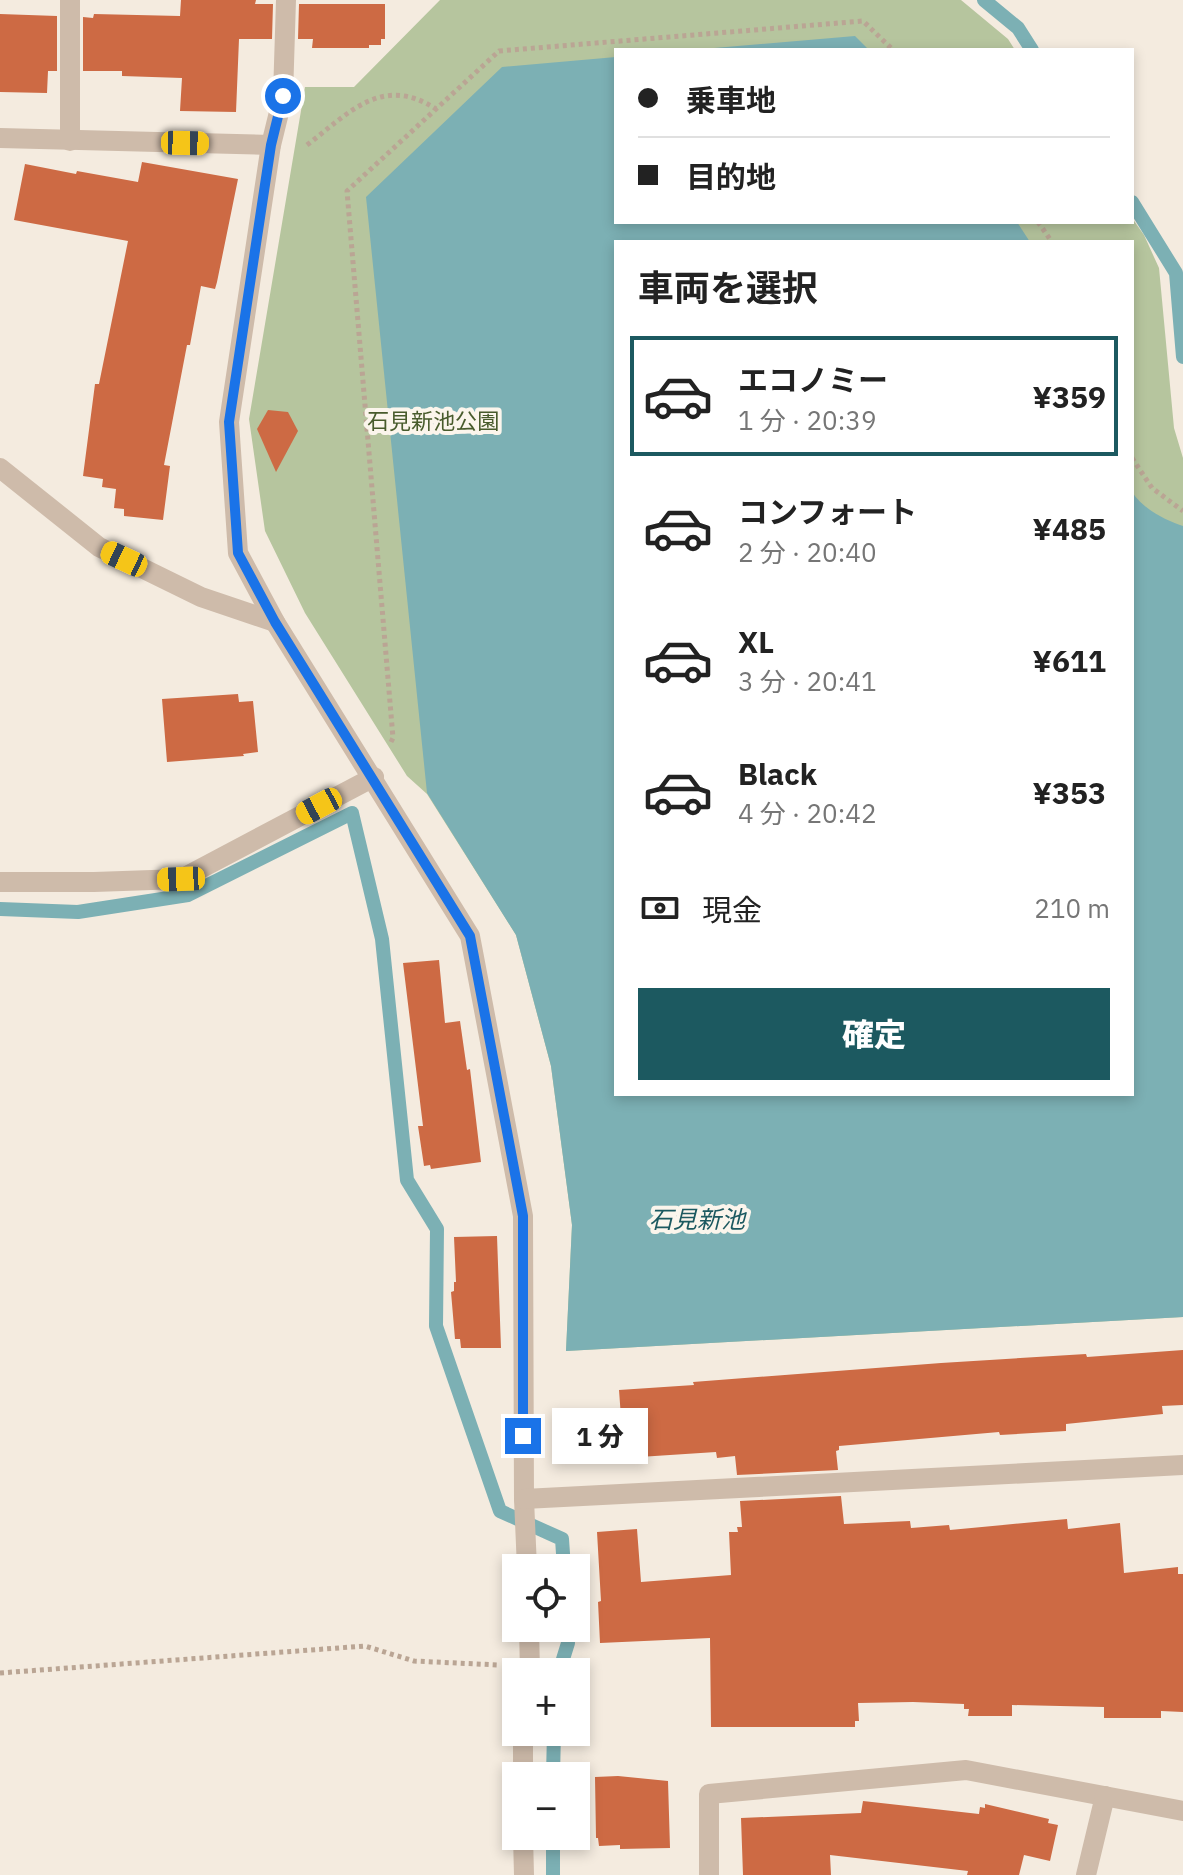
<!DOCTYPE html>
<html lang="ja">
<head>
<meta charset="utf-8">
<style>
	:root { --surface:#fff; --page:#f6f6f6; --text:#222; --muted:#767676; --line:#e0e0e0; --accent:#1c5960 }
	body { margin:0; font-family:"IBM Plex Sans","Noto Sans JP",sans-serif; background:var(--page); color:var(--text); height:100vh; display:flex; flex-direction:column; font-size:30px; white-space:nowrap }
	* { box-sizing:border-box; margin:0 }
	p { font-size:26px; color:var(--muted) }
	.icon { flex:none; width:44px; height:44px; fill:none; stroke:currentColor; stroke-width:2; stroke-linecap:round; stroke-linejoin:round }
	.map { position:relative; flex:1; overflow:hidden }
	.side { position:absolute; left:614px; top:240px; width:520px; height:856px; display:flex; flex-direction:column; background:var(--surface); border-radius:0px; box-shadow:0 4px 12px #0003 }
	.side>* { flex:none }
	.hud { position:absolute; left:614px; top:48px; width:520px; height:176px; border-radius:0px; box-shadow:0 4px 12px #0003; display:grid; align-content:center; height:176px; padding:0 24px; background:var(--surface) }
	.controls { position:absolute; left:502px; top:1554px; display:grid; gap:16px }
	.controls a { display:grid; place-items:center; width:88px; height:88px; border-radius:0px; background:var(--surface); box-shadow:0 4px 12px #0003; font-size:40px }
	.end { position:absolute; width:36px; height:36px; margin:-18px; border:10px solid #1a73e8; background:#fff; box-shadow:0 0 0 4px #fff }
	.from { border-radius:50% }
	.bubble { position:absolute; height:56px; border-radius:0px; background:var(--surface); box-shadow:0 4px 12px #0003; font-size:26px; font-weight:800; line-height:56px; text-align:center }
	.car { position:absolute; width:24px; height:48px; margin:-24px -12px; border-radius:10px; box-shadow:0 0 6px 2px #0007; background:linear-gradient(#f5c518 24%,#345 0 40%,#f5c518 0 76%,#345 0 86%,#f5c518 0) }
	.hud b { display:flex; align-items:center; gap:28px; height:76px; font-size:30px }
	.hud b+b { border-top:2px solid var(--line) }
	.hud i { width:20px; height:20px; background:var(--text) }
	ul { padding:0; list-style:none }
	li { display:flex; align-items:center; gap:24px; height:120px; margin:0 16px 12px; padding:0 8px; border:4px solid transparent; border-radius:0px }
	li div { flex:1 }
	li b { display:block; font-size:30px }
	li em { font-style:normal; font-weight:800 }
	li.on { border-color:var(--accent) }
	li>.icon { width:72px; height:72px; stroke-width:1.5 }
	h2 { padding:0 24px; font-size:36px; line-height:96px }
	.pay { display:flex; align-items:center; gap:20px; height:88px; padding:0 24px; font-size:30px }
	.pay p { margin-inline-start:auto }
	.cta { display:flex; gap:16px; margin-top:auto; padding:16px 24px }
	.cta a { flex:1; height:92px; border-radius:0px; background:var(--accent); color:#fff; font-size:32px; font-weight:800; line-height:92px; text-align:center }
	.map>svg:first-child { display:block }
</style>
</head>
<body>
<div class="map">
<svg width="1183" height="1875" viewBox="0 0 1183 1875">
	<rect width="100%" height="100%" fill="#f4ebdf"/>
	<path fill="#b6c59e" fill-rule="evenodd" d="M440,0H961L1008,39L1015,50H616V222H1132V218L1144,235L1159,268L1174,428L1183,458V1317L566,1351L572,1225L551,1066L516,935L427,794L407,776L305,613L265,531L249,419L305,87H354ZM616,242H1132V1094H616Z"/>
	<g fill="#7cb0b4">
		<polygon points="855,36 869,50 691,50"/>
		<path d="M616,57V222H1017L1030,242H616V1094H1132V492C1143,509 1165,520 1183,526V1317L566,1351L572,1225L551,1066L516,935L427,793L366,197L502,67Z"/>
	</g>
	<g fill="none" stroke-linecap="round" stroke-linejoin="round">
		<g stroke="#7cb0b4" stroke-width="14">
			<polyline points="984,0 1018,28 1032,50"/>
			<polyline points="1132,202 1176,273 1183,357"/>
			<polyline points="0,909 78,912 188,895 352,813 382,939 407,1180 437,1229 436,1326 500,1511 562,1539 564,1568"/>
			<polyline points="559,1672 568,1643 567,1628"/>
			<polyline points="553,1776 554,1732"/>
			<polyline points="553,1875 553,1836"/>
		</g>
	</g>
	<g fill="#cd6a44">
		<polygon points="181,0 256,0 255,4 273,4 272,39 239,39 236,112 180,111 182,78 122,76 122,71 83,71 83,17 93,18 94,14 180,16"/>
		<polygon points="299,4 385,4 385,39 381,39 381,45 369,45 369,48 312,48 313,39 298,39"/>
		<polygon points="0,14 57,16 57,71 48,71 47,93 0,92"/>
		<polygon points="142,162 238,179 217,282 215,289 201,286 190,345 187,345 164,465 170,466 163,520 124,516 124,509 114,508 116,489 102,487 103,479 83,476 95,384 99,384 128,241 14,220 25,164 76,174 77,171 138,182"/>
		<polygon points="268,410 288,412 298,431 276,472 257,429"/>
		<polygon points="238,694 239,702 253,701 258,752 243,754 244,756 167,762 162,699"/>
		<polygon points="439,960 445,1023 460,1021 467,1070 470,1069 481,1162 431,1169 430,1165 424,1166 418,1126 423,1126 403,963"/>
		<polygon points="497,1236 501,1348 461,1348 460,1339 455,1339 451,1292 454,1291 454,1282 456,1282 454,1237"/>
		<polygon points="1183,1350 1183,1405 1162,1406 1163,1414 1066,1424 1066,1431 1000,1435 999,1432 839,1446 839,1450 836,1451 838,1470 737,1475 735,1456 717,1458 716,1452 624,1458 619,1390 694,1385 693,1382 941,1363 1086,1354 1087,1357"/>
		<polygon points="841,1496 844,1524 910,1521 911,1528 949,1525 950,1530 1067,1519 1068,1529 1120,1523 1124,1573 1178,1567 1178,1574 1183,1574 1183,1712 1161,1711 1161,1718 1104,1718 1104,1707 1012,1705 1012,1716 968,1716 969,1709 964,1709 964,1704 913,1702 858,1703 859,1721 855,1721 855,1727 711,1727 710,1638 600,1643 598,1602 601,1601 597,1532 637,1529 641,1582 731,1575 729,1532 738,1532 737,1527 742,1527 740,1501"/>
		<polygon points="618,1776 668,1781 670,1848 620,1849 620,1845 599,1846 598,1838 596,1838 595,1777"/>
		<polygon points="863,1801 979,1814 980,1807 985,1808 985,1804 1049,1819 1048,1823 1058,1825 1050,1861 1024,1855 1019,1875 967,1875 968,1871 830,1855 831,1875 743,1875 741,1818 861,1813"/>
	</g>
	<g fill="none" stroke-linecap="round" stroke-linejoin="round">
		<g stroke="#baa594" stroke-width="5" stroke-dasharray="4 4" stroke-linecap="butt">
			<path d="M307,145C349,113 382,74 436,109"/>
			<polyline points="1038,222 1052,242"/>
			<polyline points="1132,458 1152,488 1183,511"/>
			<polyline points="391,742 393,738 347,191 499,51 863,21 893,50"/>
			<polyline points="0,1673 365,1646 414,1661 498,1665"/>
		</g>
		<g stroke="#cebbaa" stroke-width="20">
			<polyline points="286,0 283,96 271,145 229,422 238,553 275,622 470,936 523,1216 524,1499 527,1568"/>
			<polyline points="0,138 271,145"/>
			<polyline points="70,141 70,0"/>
			<polyline points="0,468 99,547 201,597 275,622"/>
			<polyline points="0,882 94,882 181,879 374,777"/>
			<polyline points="524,1499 1183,1465"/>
			<polyline points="529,1628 530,1672"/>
			<polyline points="523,1732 523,1776"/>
			<polyline points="523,1836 524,1875"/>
			<polyline points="709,1875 709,1794 966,1770 1183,1811"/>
			<polyline points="1086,1875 1105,1796"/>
		</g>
	</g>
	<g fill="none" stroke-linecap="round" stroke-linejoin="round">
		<polyline stroke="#1a73e8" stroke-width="10" points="283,96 271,145 229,422 238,553 275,622 470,936 523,1216 523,1436"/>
	</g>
	<g text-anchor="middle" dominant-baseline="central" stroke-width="8" stroke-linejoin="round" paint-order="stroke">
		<g font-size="22" fill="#485b2c" stroke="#fbf5ec">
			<text x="433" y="420">石見新池公園</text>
		</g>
		<g font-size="24" font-style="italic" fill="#1c5960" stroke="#fbf5ec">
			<text x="697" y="1219">石見新池</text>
		</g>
	</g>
</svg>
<div class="controls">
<a><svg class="icon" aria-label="locate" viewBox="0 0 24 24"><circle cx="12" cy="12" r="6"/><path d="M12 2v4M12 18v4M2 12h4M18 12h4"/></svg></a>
<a>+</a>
<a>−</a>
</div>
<i class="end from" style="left:283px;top:96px"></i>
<i class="end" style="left:523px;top:1436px"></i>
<div class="bubble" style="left:552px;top:1408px;width:96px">1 分</div>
<i class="car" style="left:185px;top:143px;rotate:91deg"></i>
<i class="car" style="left:124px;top:559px;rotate:295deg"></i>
<i class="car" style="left:319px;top:806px;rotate:242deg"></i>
<i class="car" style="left:181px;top:879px;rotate:268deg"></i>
<div class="hud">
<b><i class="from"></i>乗車地</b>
<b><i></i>目的地</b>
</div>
<section class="side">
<h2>車両を選択</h2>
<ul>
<li class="on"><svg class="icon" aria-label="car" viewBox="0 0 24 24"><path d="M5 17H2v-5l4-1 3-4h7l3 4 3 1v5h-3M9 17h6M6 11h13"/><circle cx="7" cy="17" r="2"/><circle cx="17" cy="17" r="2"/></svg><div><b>エコノミー</b><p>1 分 · 20:39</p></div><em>¥359</em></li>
<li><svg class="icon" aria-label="car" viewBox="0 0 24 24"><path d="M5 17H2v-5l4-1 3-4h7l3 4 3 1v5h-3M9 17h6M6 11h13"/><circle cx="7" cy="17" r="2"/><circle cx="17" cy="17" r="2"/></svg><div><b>コンフォート</b><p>2 分 · 20:40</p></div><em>¥485</em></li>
<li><svg class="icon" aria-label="car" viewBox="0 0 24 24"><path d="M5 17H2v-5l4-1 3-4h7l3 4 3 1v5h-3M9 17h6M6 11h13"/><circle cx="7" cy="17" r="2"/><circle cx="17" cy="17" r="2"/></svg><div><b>XL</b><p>3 分 · 20:41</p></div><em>¥611</em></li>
<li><svg class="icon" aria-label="car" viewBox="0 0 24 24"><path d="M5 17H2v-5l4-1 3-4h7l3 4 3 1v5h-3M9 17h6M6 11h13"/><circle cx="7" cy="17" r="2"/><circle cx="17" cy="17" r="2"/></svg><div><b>Black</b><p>4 分 · 20:42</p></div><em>¥353</em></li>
</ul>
<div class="pay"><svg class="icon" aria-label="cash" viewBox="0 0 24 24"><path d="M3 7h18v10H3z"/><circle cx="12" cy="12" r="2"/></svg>現金<p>210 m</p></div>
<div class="cta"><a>確定</a></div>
</section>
</div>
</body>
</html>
